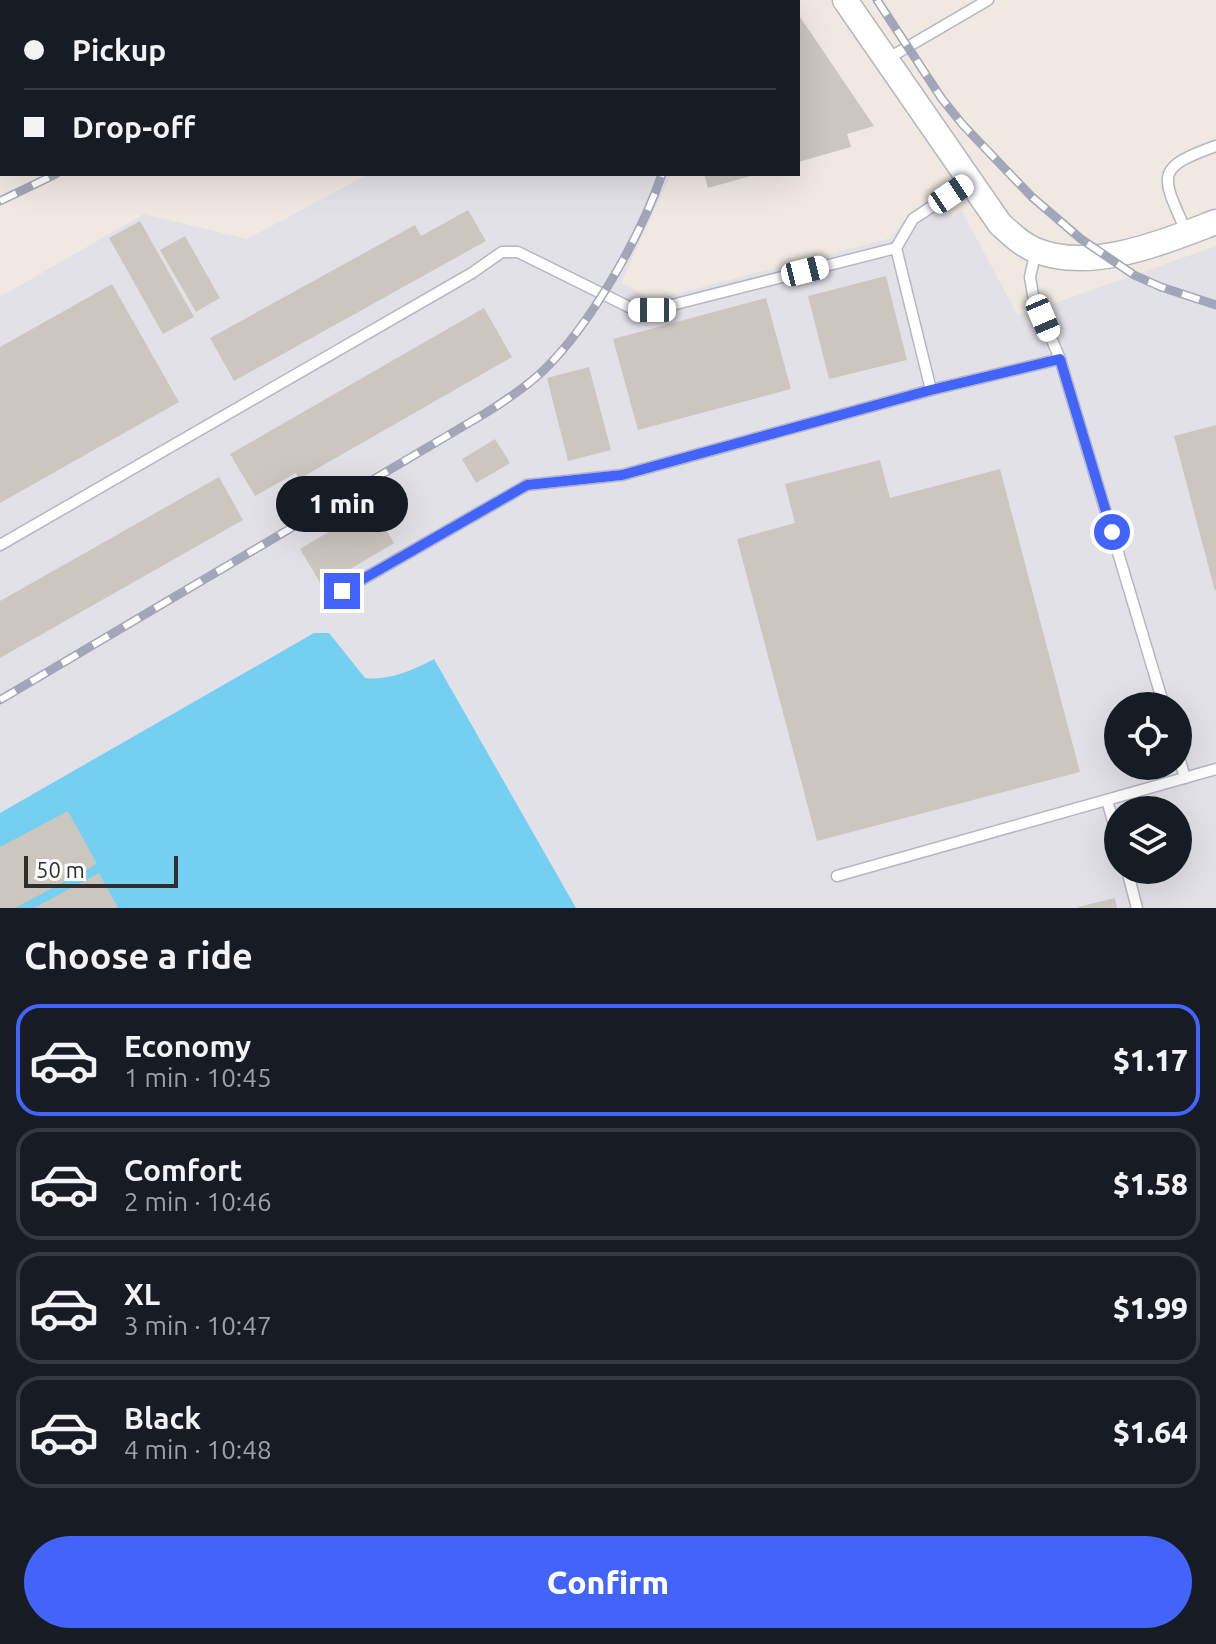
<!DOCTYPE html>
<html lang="en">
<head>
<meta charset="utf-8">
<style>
	:root { --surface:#171b24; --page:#242831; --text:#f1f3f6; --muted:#9ea1a6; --line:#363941; --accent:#4264fb }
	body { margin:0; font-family:Ubuntu,sans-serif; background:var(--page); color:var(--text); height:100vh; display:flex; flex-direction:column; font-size:30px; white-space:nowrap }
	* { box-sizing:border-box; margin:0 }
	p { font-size:26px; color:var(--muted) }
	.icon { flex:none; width:44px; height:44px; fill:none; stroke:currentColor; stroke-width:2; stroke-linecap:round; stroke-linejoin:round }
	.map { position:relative; height:908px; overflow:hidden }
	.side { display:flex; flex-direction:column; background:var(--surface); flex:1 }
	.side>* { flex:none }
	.top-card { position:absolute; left:0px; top:0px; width:800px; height:176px; box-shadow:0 8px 32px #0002; display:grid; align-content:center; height:176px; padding:0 24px; background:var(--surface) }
	.buttons { position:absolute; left:1104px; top:692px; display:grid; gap:16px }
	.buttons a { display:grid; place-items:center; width:88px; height:88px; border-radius:50%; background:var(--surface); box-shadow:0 8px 32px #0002; font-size:40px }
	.scale { position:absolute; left:24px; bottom:20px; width:154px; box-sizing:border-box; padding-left:8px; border:4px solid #2e2e2e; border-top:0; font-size:22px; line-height:28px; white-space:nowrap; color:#2e2e2e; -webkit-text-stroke:6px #fff; paint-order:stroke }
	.end { position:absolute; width:36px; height:36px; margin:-18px; border:10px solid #4264fb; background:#fff; box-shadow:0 0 0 4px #fff }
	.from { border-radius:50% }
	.bubble { position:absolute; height:56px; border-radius:28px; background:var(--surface); box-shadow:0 8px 32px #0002; font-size:26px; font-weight:800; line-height:56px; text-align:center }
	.car { position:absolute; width:24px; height:48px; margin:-24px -12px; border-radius:10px; box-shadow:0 0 6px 2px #0007; background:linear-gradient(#fff 24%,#345 0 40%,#fff 0 76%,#345 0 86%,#fff 0) }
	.top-card b { display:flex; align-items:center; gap:28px; height:76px; font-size:30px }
	.top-card b+b { border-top:2px solid var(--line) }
	.top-card i { width:20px; height:20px; background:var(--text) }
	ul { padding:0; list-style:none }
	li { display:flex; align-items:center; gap:24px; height:112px; margin:0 16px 12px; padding:0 8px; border:4px solid var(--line); border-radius:24px }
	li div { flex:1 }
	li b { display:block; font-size:30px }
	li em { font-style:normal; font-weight:800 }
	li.on { border-color:var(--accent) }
	li>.icon { width:72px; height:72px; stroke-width:1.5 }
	h2 { padding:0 24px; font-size:36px; line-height:96px }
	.primary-button { display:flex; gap:16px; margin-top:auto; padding:16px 24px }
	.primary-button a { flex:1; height:92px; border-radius:48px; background:var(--accent); color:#fff; font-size:32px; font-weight:800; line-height:92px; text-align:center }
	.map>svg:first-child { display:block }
</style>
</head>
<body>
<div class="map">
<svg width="1216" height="908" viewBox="0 0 1216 908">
	<rect width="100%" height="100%" fill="#efe9e1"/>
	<path fill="#e3e1e8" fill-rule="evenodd" d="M378,174H671L621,283L653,300L891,238L908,215L940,192L953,216L962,211L1018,316L1216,246V908H0V297L144,214L247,239L367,175ZM1118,706H1178V766H1118ZM1118,810H1178V870H1118Z"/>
	<path fill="#75cff0" d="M314,633H329L365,678C389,681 413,670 434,659L576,908H0V813Z"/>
	<g fill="#cbc7bf">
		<polygon points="798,14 874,126 847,134 851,147 798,162"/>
		<polygon points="704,174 754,174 754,175 708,188"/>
		<polygon points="468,210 486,241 234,381 210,338 415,225 421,236"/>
		<polygon points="140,221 194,317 163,334 109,238"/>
		<polygon points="185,236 220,298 196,312 160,250"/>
		<polygon points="886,276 907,360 829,379 808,296"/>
		<polygon points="112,284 179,402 0,503 0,347"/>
		<polygon points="766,298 791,389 638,430 613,339"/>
		<polygon points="484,308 512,357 299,479 296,473 255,496 230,454"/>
		<polygon points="589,367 611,450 568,461 547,378"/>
		<polygon points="1216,425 1216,590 1215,591 1174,436"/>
		<polygon points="495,439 510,463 476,483 462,459"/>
		<polygon points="880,460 890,498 1000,469 1080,772 817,841 737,539 795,523 785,484"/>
		<polygon points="219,477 243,520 0,658 0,601"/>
		<polygon points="372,506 394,543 322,586 300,549"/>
		<polygon points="68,811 97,864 15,908 0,908 0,847"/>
		<polygon points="99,873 118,908 34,908"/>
		<polygon points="1115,898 1117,908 1078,908 1078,907"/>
	</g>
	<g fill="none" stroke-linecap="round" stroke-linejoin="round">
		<g stroke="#b4b7c1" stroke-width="13">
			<g id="service">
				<polyline points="887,59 988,0"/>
				<path d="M1186,231C1161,175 1154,168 1216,146"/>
				<polyline points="1036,250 1030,277 1033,295 1060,359"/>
				<polyline points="931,390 1060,359 1164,706"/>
				<polyline points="0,545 472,273 502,252 518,252 635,310 652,310 896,248"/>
				<polyline points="342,591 527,485 622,475 931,390 896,248 913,219 969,182"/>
				<polyline points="1178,754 1185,778"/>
				<polyline points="1107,800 1118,839"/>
				<polyline points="1127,870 1137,908"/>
				<polyline points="837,876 1216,769"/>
			</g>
		</g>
		<g stroke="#b4b7c1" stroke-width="27">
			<path id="tertiary" d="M845,0L1000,224C1011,234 1021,244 1035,250C1091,273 1163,242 1216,222"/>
		</g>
		<use href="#service" stroke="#fff" stroke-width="10"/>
		<use href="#tertiary" stroke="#fff" stroke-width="24"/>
		<g stroke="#a3a6b8" stroke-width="9">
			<g id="rail">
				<polyline points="683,0 683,2"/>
				<polyline points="877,0 942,99 963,125 1032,197 1081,239 1134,275 1161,287 1216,305"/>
				<polyline points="35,2 38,0"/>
				<polyline points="146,2 150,0"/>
				<polyline points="349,2 352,0"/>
				<polyline points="533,2 534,0"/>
				<polyline points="0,22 2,21"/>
				<polyline points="0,85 2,84"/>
				<polyline points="0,201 56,174"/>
				<path d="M0,700L484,414C505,401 526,387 544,370C591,324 641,236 662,174"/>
			</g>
		</g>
		<use href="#rail" stroke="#fff" stroke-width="6" stroke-dasharray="18" stroke-linecap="butt"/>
	</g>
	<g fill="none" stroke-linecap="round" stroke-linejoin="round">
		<polyline stroke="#4264fb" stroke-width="10" points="342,591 527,485 622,475 931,390 1060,359 1112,532"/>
	</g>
</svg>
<div class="buttons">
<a><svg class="icon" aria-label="locate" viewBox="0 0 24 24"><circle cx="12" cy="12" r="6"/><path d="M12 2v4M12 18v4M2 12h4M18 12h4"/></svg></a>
<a><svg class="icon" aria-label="layers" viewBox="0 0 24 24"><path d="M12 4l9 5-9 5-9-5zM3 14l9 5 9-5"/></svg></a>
</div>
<div class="scale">50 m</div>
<i class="end from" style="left:1112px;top:532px"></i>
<i class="end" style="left:342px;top:591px"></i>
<div class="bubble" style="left:276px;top:476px;width:132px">1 min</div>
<i class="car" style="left:951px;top:194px;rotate:56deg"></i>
<i class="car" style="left:805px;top:271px;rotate:76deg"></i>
<i class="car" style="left:652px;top:310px;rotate:270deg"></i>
<i class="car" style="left:1043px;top:318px;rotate:157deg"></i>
<div class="top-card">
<b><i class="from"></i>Pickup</b>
<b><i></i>Drop-off</b>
</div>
</div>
<section class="side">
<h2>Choose a ride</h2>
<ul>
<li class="on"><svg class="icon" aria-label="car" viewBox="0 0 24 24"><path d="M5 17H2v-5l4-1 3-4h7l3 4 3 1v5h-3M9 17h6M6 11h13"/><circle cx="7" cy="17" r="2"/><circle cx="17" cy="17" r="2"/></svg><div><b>Economy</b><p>1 min · 10:45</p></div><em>$1.17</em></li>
<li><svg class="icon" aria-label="car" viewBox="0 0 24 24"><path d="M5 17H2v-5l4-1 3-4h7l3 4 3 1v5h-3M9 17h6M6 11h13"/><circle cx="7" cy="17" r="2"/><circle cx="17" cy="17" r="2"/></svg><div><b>Comfort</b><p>2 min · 10:46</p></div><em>$1.58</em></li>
<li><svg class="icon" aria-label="car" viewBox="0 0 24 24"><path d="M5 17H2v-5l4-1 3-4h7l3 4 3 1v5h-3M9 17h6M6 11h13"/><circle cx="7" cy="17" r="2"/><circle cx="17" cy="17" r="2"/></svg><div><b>XL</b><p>3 min · 10:47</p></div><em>$1.99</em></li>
<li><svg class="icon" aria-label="car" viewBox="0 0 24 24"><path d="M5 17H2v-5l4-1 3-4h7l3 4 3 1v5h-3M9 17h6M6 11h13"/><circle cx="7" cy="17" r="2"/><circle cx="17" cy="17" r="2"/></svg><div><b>Black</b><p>4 min · 10:48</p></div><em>$1.64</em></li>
</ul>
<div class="primary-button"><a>Confirm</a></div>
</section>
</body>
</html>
